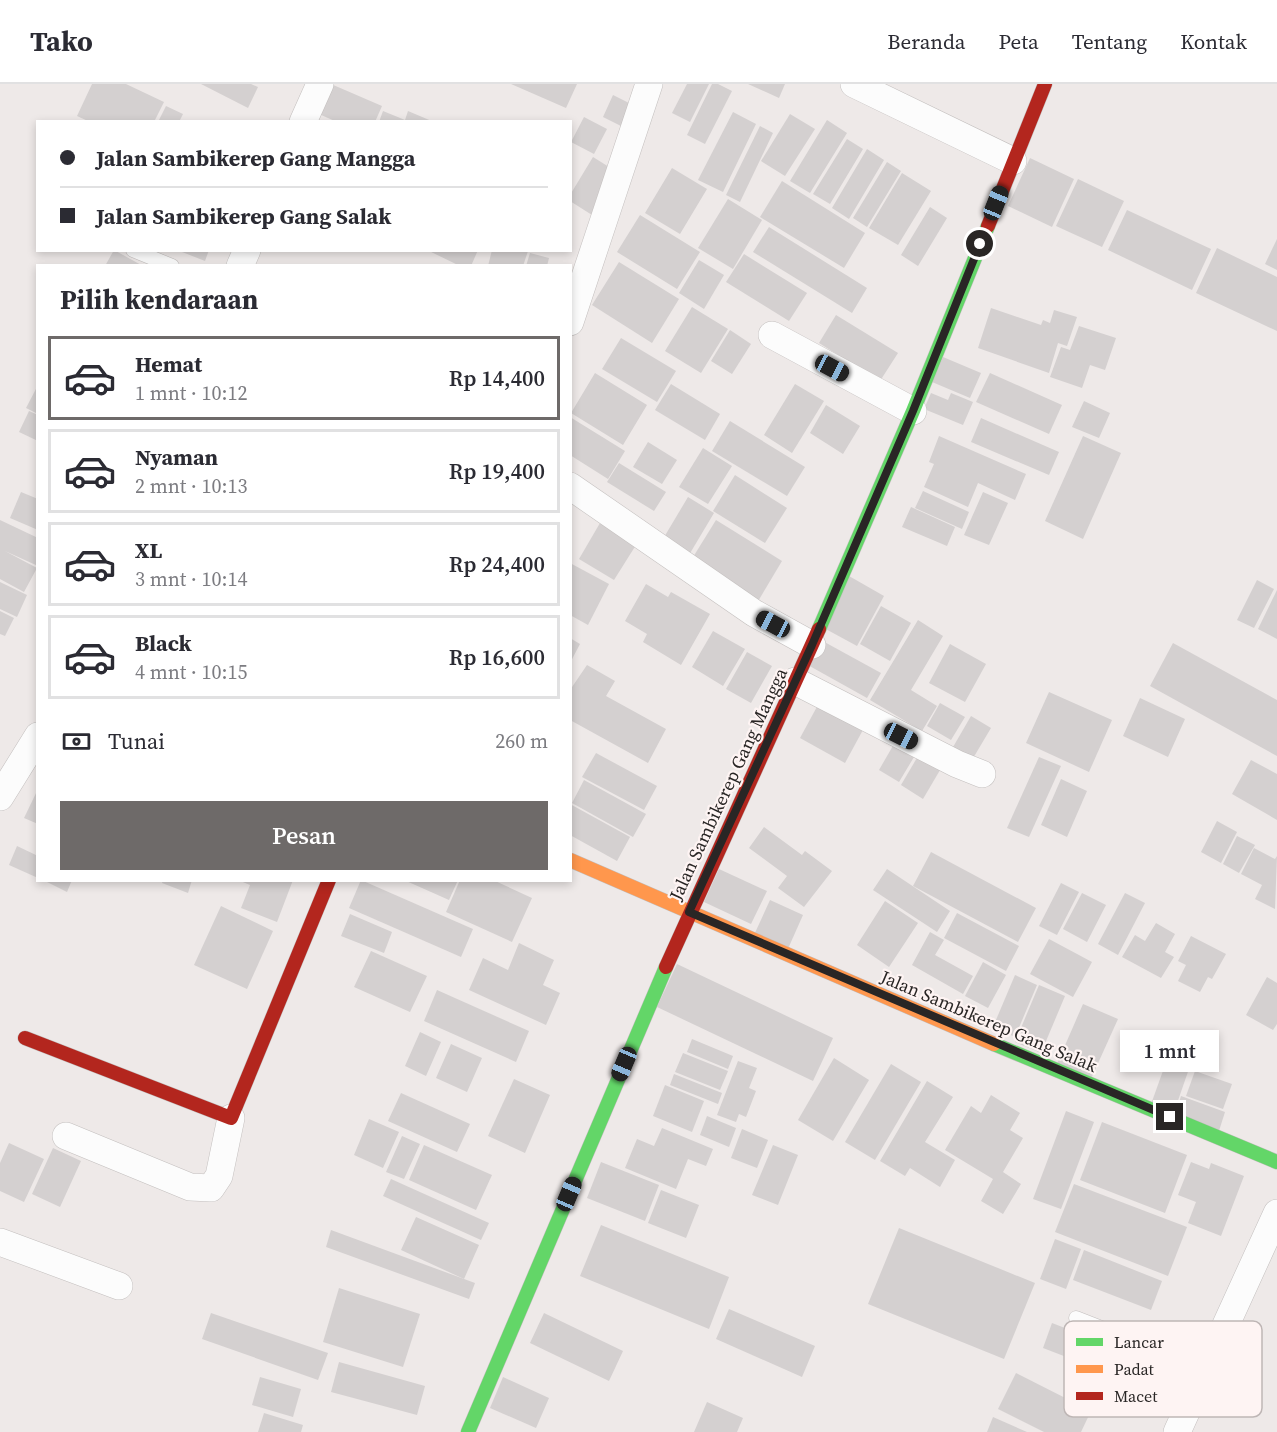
<!DOCTYPE html>
<html lang="id">
<head>
<meta charset="utf-8">
<style>
	:root { --surface:#fff; --page:#f2f2f3; --text:#2b2b33; --muted:#7c7c81; --line:#e1e1e2; --accent:#6e6a69 }
	body { margin:0; font-family:"Source Serif 4",serif; background:var(--page); color:var(--text); height:100vh; display:flex; flex-direction:column; font-size:22px; white-space:nowrap }
	* { box-sizing:border-box; margin:0 }
	p { font-size:20px; color:var(--muted) }
	.icon { flex:none; width:33px; height:33px; fill:none; stroke:currentColor; stroke-width:2; stroke-linecap:round; stroke-linejoin:round }
	.map { position:relative; flex:1; overflow:hidden }
	.panel { position:absolute; left:36px; top:180px; width:536px; height:618px; display:flex; flex-direction:column; background:var(--surface); border-radius:0px; box-shadow:0 3px 9px #0003 }
	.panel>* { flex:none }
	.hud { position:absolute; left:36px; top:36px; width:536px; height:132px; border-radius:0px; box-shadow:0 3px 9px #0003; display:grid; align-content:center; height:132px; padding:0 24px; background:var(--surface) }
	.end { position:absolute; width:27px; height:27px; margin:-14px; border:8px solid #292625; background:#fff; box-shadow:0 0 0 3px #fff }
	.from { border-radius:50% }
	.bubble { position:absolute; height:42px; border-radius:0px; background:var(--surface); box-shadow:0 3px 9px #0003; font-size:20px; font-weight:600; line-height:42px; text-align:center }
	.car { position:absolute; width:18px; height:36px; margin:-18px -9px; border-radius:8px; box-shadow:0 0 4px 2px #0007; background:linear-gradient(#222 24%,#8ab4d8 0 40%,#222 0 76%,#8ab4d8 0 86%,#222 0) }
	.hud b { display:flex; align-items:center; gap:21px; height:57px; font-size:22px }
	.hud b+b { border-top:2px solid var(--line) }
	.hud i { width:15px; height:15px; background:var(--text) }
	ul { padding:0; list-style:none }
	li { display:flex; align-items:center; gap:18px; height:84px; margin:0 12px 9px; padding:0 12px; border:3px solid var(--line); border-radius:0px }
	li div { flex:1 }
	li b { display:block; font-size:22px }
	li em { font-style:normal; font-weight:600 }
	li.on { border-color:var(--accent) }
	li>.icon { width:54px; height:54px; stroke-width:1.5 }
	h2 { padding:0 24px; font-size:27px; line-height:72px }
	.pay { display:flex; align-items:center; gap:15px; height:66px; padding:0 24px; font-size:22px }
	.pay p { margin-inline-start:auto }
	.action { display:flex; gap:12px; margin-top:auto; padding:12px 24px }
	.action a { flex:1; height:69px; border-radius:0px; background:var(--accent); color:#fff; font-size:24px; font-weight:600; line-height:69px; text-align:center }
	header { display:flex; align-items:center; gap:36px; box-sizing:border-box; height:84px; padding:0 30px; background:var(--surface); border-bottom:2px solid var(--line) }
	header strong { font-size:28px }
	nav { display:flex; gap:33px; margin-inline-start:auto; font-size:21px }
	.map>svg:first-child { display:block }
</style>
</head>
<body>
<header>
<strong>Tako</strong>
<nav><a>Beranda</a><a>Peta</a><a>Tentang</a><a>Kontak</a></nav>
</header>
<div class="map">
<svg width="1277" height="1348" viewBox="0 0 1277 1348">
	<rect width="100%" height="100%" fill="#eee9e8"/>
	<g fill="#d4d0d0">
		<polygon points="92,0 126,0 164,18 154,38 90,38 77,32"/>
		<polygon points="201,0 251,0 258,3 248,24"/>
		<polygon points="331,0 382,22 375,38 337,38 319,30"/>
		<polygon points="511,0 577,0 566,24"/>
		<polygon points="687,0 709,0 690,38 672,29"/>
		<polygon points="712,0 718,0 732,7 705,60 687,51"/>
		<polygon points="748,0 785,0 779,14"/>
		<polygon points="613,11 639,24 629,46 603,33"/>
		<polygon points="166,22 183,30 179,38 158,38"/>
		<polygon points="383,27 405,36 408,27 434,38 379,38"/>
		<polygon points="733,28 756,40 723,108 698,96"/>
		<polygon points="790,30 815,45 785,92 761,77"/>
		<polygon points="584,33 607,45 594,70 571,58"/>
		<polygon points="827,36 847,49 810,109 790,97"/>
		<polygon points="760,42 773,49 740,118 726,111"/>
		<polygon points="847,55 863,65 830,120 813,110"/>
		<polygon points="867,65 884,76 849,135 832,124"/>
		<polygon points="593,73 617,88 592,131 570,117 570,111"/>
		<polygon points="1030,74 1074,95 1052,143 1008,122"/>
		<polygon points="887,78 901,87 867,143 853,134"/>
		<polygon points="672,84 707,105 680,150 645,129"/>
		<polygon points="902,89 931,107 898,161 869,144"/>
		<polygon points="1078,95 1124,117 1102,163 1056,142"/>
		<polygon points="782,97 865,149 844,184 760,133"/>
		<polygon points="728,115 762,136 733,185 698,164"/>
		<polygon points="930,123 947,134 918,182 901,171"/>
		<polygon points="1127,126 1211,165 1192,206 1108,166"/>
		<polygon points="640,131 700,168 677,205 617,168"/>
		<polygon points="769,143 867,204 852,229 753,168"/>
		<polygon points="1277,155 1277,186 1265,180"/>
		<polygon points="1217,164 1277,193 1277,247 1196,209"/>
		<polygon points="114,166 143,182 105,182"/>
		<polygon points="177,166 209,166 205,177"/>
		<polygon points="427,166 478,166 471,182 460,182"/>
		<polygon points="492,166 526,166 528,167 523,182 488,182"/>
		<polygon points="530,169 549,174 547,182 526,182"/>
		<polygon points="744,170 807,209 789,237 726,198"/>
		<polygon points="699,176 724,191 704,225 679,209"/>
		<polygon points="619,178 679,215 652,259 592,221"/>
		<polygon points="692,223 728,245 701,289 665,267"/>
		<polygon points="991,224 1041,241 1043,236 1050,239 1054,226 1077,233 1067,262 1058,259 1049,289 978,264"/>
		<polygon points="836,231 898,269 880,297 819,259"/>
		<polygon points="1079,242 1116,254 1105,286 1090,281 1082,304 1050,293 1061,263 1070,266"/>
		<polygon points="730,246 751,260 732,290 711,277"/>
		<polygon points="621,254 676,287 657,318 602,285"/>
		<polygon points="943,273 981,289 970,314 932,298"/>
		<polygon points="595,289 647,321 623,361 571,329"/>
		<polygon points="990,289 1062,321 1049,350 976,318"/>
		<polygon points="671,300 720,330 705,356 655,326"/>
		<polygon points="795,300 824,317 792,369 764,351"/>
		<polygon points="38,301 38,330 26,324"/>
		<polygon points="931,309 948,316 951,309 973,318 963,341 924,325"/>
		<polygon points="1084,317 1110,329 1099,354 1072,343"/>
		<polygon points="826,321 860,342 843,370 810,349"/>
		<polygon points="29,327 38,331 38,357 19,348"/>
		<polygon points="570,333 625,367 608,395 570,371"/>
		<polygon points="981,334 1059,368 1049,391 971,358"/>
		<polygon points="730,337 805,383 787,412 712,367"/>
		<polygon points="939,352 1026,390 1015,416 978,399 968,423 924,403 934,380 929,378"/>
		<polygon points="1083,352 1121,369 1083,455 1045,437"/>
		<polygon points="648,358 677,376 662,400 633,383"/>
		<polygon points="703,364 732,382 708,420 679,403"/>
		<polygon points="619,379 666,408 654,427 607,398"/>
		<polygon points="735,391 787,424 765,459 713,427"/>
		<polygon points="923,407 969,428 962,445 915,424"/>
		<polygon points="21,408 38,415 38,446 10,434"/>
		<polygon points="983,408 1008,419 989,461 964,451"/>
		<polygon points="688,413 714,429 686,476 660,460"/>
		<polygon points="911,423 955,443 947,462 902,443"/>
		<polygon points="0,436 38,454 38,482 5,467 37,484 24,508 0,495"/>
		<polygon points="716,436 782,477 757,519 690,478"/>
		<polygon points="600,439 636,461 614,496 579,475"/>
		<polygon points="570,479 609,500 588,541 570,531"/>
		<polygon points="849,492 884,512 857,562 822,543"/>
		<polygon points="1257,496 1274,505 1254,544 1237,536"/>
		<polygon points="0,498 27,511 17,533 0,525"/>
		<polygon points="646,500 668,513 671,508 710,530 681,581 643,558 647,550 625,537"/>
		<polygon points="1277,506 1277,555 1258,545"/>
		<polygon points="881,522 911,539 890,577 860,560"/>
		<polygon points="0,527 14,534 5,552 0,550"/>
		<polygon points="918,536 943,552 911,606 937,622 922,647 870,616"/>
		<polygon points="713,547 745,565 723,602 692,583"/>
		<polygon points="570,554 580,560 570,579"/>
		<polygon points="819,555 881,589 867,614 806,580"/>
		<polygon points="1173,559 1277,616 1277,672 1150,602"/>
		<polygon points="950,560 986,580 965,618 929,599"/>
		<polygon points="747,568 772,582 751,619 726,605"/>
		<polygon points="587,581 615,597 606,612 666,645 648,679 570,636 570,606"/>
		<polygon points="1049,608 1112,636 1089,688 1026,659"/>
		<polygon points="1140,614 1185,635 1168,673 1123,652"/>
		<polygon points="819,619 864,644 845,679 800,654"/>
		<polygon points="940,619 965,633 951,656 927,642"/>
		<polygon points="971,632 991,644 969,681 949,670"/>
		<polygon points="894,660 914,673 899,698 879,686"/>
		<polygon points="921,667 943,681 923,715 901,701"/>
		<polygon points="596,669 657,702 644,726 582,693"/>
		<polygon points="1039,673 1061,682 1029,753 1007,744"/>
		<polygon points="1251,676 1277,690 1277,736 1232,710"/>
		<polygon points="1061,695 1087,707 1067,753 1041,741"/>
		<polygon points="584,696 646,730 633,753 572,719"/>
		<polygon points="38,705 38,740 24,734"/>
		<polygon points="570,720 630,753 617,777 570,751"/>
		<polygon points="1217,737 1237,748 1221,779 1201,768"/>
		<polygon points="764,743 802,771 805,767 832,787 804,823 778,804 787,792 749,764"/>
		<polygon points="1237,752 1255,761 1239,789 1223,780"/>
		<polygon points="17,762 38,772 38,794 9,781"/>
		<polygon points="1254,764 1275,775 1277,772 1275,825 1255,815 1262,801 1241,790"/>
		<polygon points="931,768 1036,824 1018,858 913,802"/>
		<polygon points="719,785 767,807 751,840 704,818"/>
		<polygon points="887,785 950,827 937,848 873,806"/>
		<polygon points="43,796 72,796 67,808"/>
		<polygon points="163,796 192,796 188,809 162,799"/>
		<polygon points="238,796 293,796 277,838 241,824 250,801"/>
		<polygon points="361,796 473,845 461,873 349,824"/>
		<polygon points="404,796 458,796 449,816"/>
		<polygon points="460,796 493,796 532,814 512,858 446,828"/>
		<polygon points="1061,799 1079,808 1057,851 1039,842"/>
		<polygon points="1082,809 1106,821 1087,858 1063,845"/>
		<polygon points="1125,809 1145,819 1118,871 1098,860"/>
		<polygon points="770,816 803,831 787,867 754,851"/>
		<polygon points="885,817 918,839 889,883 857,861"/>
		<polygon points="221,822 273,847 247,905 194,881"/>
		<polygon points="957,829 1019,862 1006,887 944,854"/>
		<polygon points="350,830 392,848 384,869 341,852"/>
		<polygon points="1156,839 1175,850 1165,868 1174,873 1161,894 1122,873 1135,851 1145,857"/>
		<polygon points="930,848 944,856 935,871 973,892 963,910 912,881"/>
		<polygon points="1191,852 1226,870 1212,895 1208,893 1200,908 1178,897 1186,881 1178,877"/>
		<polygon points="1049,855 1092,878 1073,913 1030,890"/>
		<polygon points="519,859 554,876 543,901 560,909 546,941 469,906 483,874 508,886"/>
		<polygon points="371,867 427,892 410,928 354,903"/>
		<polygon points="983,878 1006,891 988,924 965,912"/>
		<polygon points="677,880 833,954 813,997 657,923"/>
		<polygon points="1015,891 1037,901 1015,953 993,943"/>
		<polygon points="1267,893 1277,899 1277,940 1273,946 1246,931"/>
		<polygon points="1039,901 1065,912 1041,969 1015,958"/>
		<polygon points="437,906 529,947 516,978 424,937"/>
		<polygon points="1083,920 1118,935 1090,997 1056,982"/>
		<polygon points="420,948 441,958 426,992 405,982"/>
		<polygon points="692,955 733,972 728,985 687,968"/>
		<polygon points="451,960 482,974 467,1008 436,994"/>
		<polygon points="683,969 728,987 720,1006 675,988"/>
		<polygon points="1169,970 1191,979 1173,1031 1150,1023"/>
		<polygon points="834,974 869,996 833,1057 798,1036"/>
		<polygon points="738,977 757,984 749,1004 756,1007 746,1033 739,1030 736,1038 717,1031"/>
		<polygon points="891,980 921,998 875,1076 845,1058"/>
		<polygon points="1195,987 1232,1000 1223,1025 1186,1012"/>
		<polygon points="674,990 722,1009 718,1020 670,1001"/>
		<polygon points="514,995 550,1011 525,1069 488,1052"/>
		<polygon points="927,997 953,1013 925,1058 955,1076 940,1103 910,1084 905,1092 880,1077"/>
		<polygon points="665,1001 704,1017 692,1048 653,1032"/>
		<polygon points="401,1009 470,1040 457,1068 388,1037"/>
		<polygon points="991,1011 1020,1029 1010,1046 1023,1054 1003,1088 1021,1100 1003,1130 981,1117 993,1095 945,1066 971,1022 981,1029"/>
		<polygon points="1181,1012 1225,1028 1218,1050 1174,1034"/>
		<polygon points="1066,1027 1094,1038 1061,1125 1033,1115"/>
		<polygon points="707,1032 736,1044 729,1063 700,1051"/>
		<polygon points="369,1035 399,1048 383,1084 354,1071"/>
		<polygon points="1102,1038 1187,1071 1165,1129 1080,1096"/>
		<polygon points="662,1044 713,1065 706,1082 688,1075 676,1105 625,1084 637,1055 654,1062"/>
		<polygon points="742,1045 768,1056 757,1084 731,1074"/>
		<polygon points="402,1052 420,1060 404,1095 386,1088"/>
		<polygon points="9,1059 44,1075 24,1118 0,1107 0,1079"/>
		<polygon points="424,1061 492,1091 476,1126 409,1096"/>
		<polygon points="773,1061 798,1071 778,1121 752,1111"/>
		<polygon points="53,1064 81,1077 60,1123 32,1110"/>
		<polygon points="601,1078 659,1101 645,1137 587,1114"/>
		<polygon points="1191,1078 1209,1085 1211,1079 1244,1092 1221,1152 1188,1139 1196,1118 1178,1111"/>
		<polygon points="391,1095 489,1139 481,1156 383,1112"/>
		<polygon points="1074,1100 1187,1143 1168,1192 1055,1148"/>
		<polygon points="661,1106 699,1121 686,1154 648,1139"/>
		<polygon points="416,1133 479,1161 464,1195 401,1166"/>
		<polygon points="601,1141 729,1193 709,1245 580,1192"/>
		<polygon points="899,1144 1035,1199 1004,1275 868,1220"/>
		<polygon points="331,1146 475,1199 469,1215 326,1163"/>
		<polygon points="1055,1155 1081,1165 1066,1205 1040,1195"/>
		<polygon points="1084,1166 1162,1197 1151,1226 1073,1196"/>
		<polygon points="339,1204 420,1230 403,1283 323,1258"/>
		<polygon points="729,1225 815,1262 802,1293 716,1255"/>
		<polygon points="211,1229 328,1269 318,1296 202,1255"/>
		<polygon points="544,1229 623,1267 609,1297 530,1259"/>
		<polygon points="1052,1239 1104,1259 1095,1284 1043,1264"/>
		<polygon points="339,1278 425,1302 417,1331 331,1308"/>
		<polygon points="1016,1289 1091,1327 1081,1348 1044,1348 998,1325"/>
		<polygon points="260,1293 301,1305 293,1333 252,1321"/>
		<polygon points="503,1293 549,1314 536,1344 490,1324"/>
		<polygon points="707,1318 743,1334 737,1348 694,1348"/>
		<polygon points="264,1329 303,1341 301,1348 258,1348"/>
		<polygon points="993,1333 1027,1348 987,1348"/>
	</g>
	<g fill="none" stroke-linecap="round" stroke-linejoin="round">
		<g stroke="#c3bfbe" stroke-width="15">
			<g id="lane">
				<polyline points="133,166 172,182"/>
				<polyline points="1076,1234 1150,1263 1158,1264 1176,1249 1219,1260"/>
			</g>
		</g>
		<g stroke="#c3bfbe" stroke-width="28">
			<g id="street">
				<polyline points="854,0 1013,77"/>
				<polyline points="303,38 320,0"/>
				<polyline points="240,182 247,166"/>
				<polyline points="570,238 649,0"/>
				<polyline points="772,251 913,327"/>
				<polyline points="570,402 754,529 812,561"/>
				<polyline points="795,597 957,680 982,690"/>
				<polyline points="0,713 38,652"/>
				<polyline points="66,1052 190,1103 211,1104 219,1092 231,1034"/>
				<polyline points="0,1158 119,1202"/>
				<polyline points="1177,1348 1277,1129"/>
			</g>
		</g>
		<g stroke="#c3bfbe" stroke-width="15">
			<g id="fast">
				<polyline points="819,545 913,327 988,142"/>
				<polyline points="994,960 1277,1078"/>
				<polyline points="468,1348 666,883"/>
			</g>
		</g>
		<g stroke="#c3bfbe" stroke-width="15">
			<polyline id="slow" points="570,776 994,960"/>
		</g>
		<g stroke="#c3bfbe" stroke-width="15">
			<g id="jam">
				<polyline points="988,142 1045,0"/>
				<polyline points="666,883 819,545"/>
				<polyline points="25,954 231,1034 329,796"/>
			</g>
		</g>
		<use href="#lane" stroke="#fcfcfc" stroke-width="14"/>
		<use href="#street" stroke="#fcfcfc" stroke-width="27"/>
		<use href="#fast" stroke="#63d668" stroke-width="14"/>
		<use href="#slow" stroke="#ff974d" stroke-width="14"/>
		<use href="#jam" stroke="#b3261e" stroke-width="14"/>
	</g>
	<g fill="none" stroke-linecap="round" stroke-linejoin="round">
		<polyline stroke="#292625" stroke-width="8" points="980,160 913,327 812,561 689,828 1170,1033"/>
	</g>
	<g text-anchor="middle" dominant-baseline="central" stroke-width="4.5" stroke-linejoin="round" paint-order="stroke">
		<g font-size="18" fill="#292625" stroke="#fef4f3">
			<text transform="translate(728 700) rotate(-65)">Jalan Sambikerep Gang Mangga</text>
			<text transform="translate(989 937) rotate(23)">Jalan Sambikerep Gang Salak</text>
		</g>
	</g>
	<rect x="1064" y="1237" width="198" height="96" rx="9" fill="#fef4f3" stroke="#beb6b5" stroke-width="1.5"/>
	<rect x="1076" y="1254" width="27" height="8" fill="#63d668"/>
	<rect x="1076" y="1281" width="27" height="8" fill="#ff974d"/>
	<rect x="1076" y="1308" width="27" height="8" fill="#b3261e"/>
	<g font-size="16" fill="#292625">
		<text x="1114" y="1264">Lancar</text>
		<text x="1114" y="1291">Padat</text>
		<text x="1114" y="1318">Macet</text>
	</g>
</svg>
<i class="end from" style="left:980px;top:160px"></i>
<i class="end" style="left:1170px;top:1033px"></i>
<div class="bubble" style="left:1120px;top:946px;width:99px">1 mnt</div>
<i class="car" style="left:996px;top:119px;rotate:22deg"></i>
<i class="car" style="left:832px;top:284px;rotate:118deg"></i>
<i class="car" style="left:773px;top:540px;rotate:298deg"></i>
<i class="car" style="left:901px;top:652px;rotate:117deg"></i>
<i class="car" style="left:624px;top:980px;rotate:203deg"></i>
<i class="car" style="left:569px;top:1110px;rotate:23deg"></i>
<div class="hud">
<b><i class="from"></i>Jalan Sambikerep Gang Mangga</b>
<b><i></i>Jalan Sambikerep Gang Salak</b>
</div>
<section class="panel">
<h2>Pilih kendaraan</h2>
<ul>
<li class="on"><svg class="icon" aria-label="car" viewBox="0 0 24 24"><path d="M5 17H2v-5l4-1 3-4h7l3 4 3 1v5h-3M9 17h6M6 11h13"/><circle cx="7" cy="17" r="2"/><circle cx="17" cy="17" r="2"/></svg><div><b>Hemat</b><p>1 mnt · 10:12</p></div><em>Rp 14,400</em></li>
<li><svg class="icon" aria-label="car" viewBox="0 0 24 24"><path d="M5 17H2v-5l4-1 3-4h7l3 4 3 1v5h-3M9 17h6M6 11h13"/><circle cx="7" cy="17" r="2"/><circle cx="17" cy="17" r="2"/></svg><div><b>Nyaman</b><p>2 mnt · 10:13</p></div><em>Rp 19,400</em></li>
<li><svg class="icon" aria-label="car" viewBox="0 0 24 24"><path d="M5 17H2v-5l4-1 3-4h7l3 4 3 1v5h-3M9 17h6M6 11h13"/><circle cx="7" cy="17" r="2"/><circle cx="17" cy="17" r="2"/></svg><div><b>XL</b><p>3 mnt · 10:14</p></div><em>Rp 24,400</em></li>
<li><svg class="icon" aria-label="car" viewBox="0 0 24 24"><path d="M5 17H2v-5l4-1 3-4h7l3 4 3 1v5h-3M9 17h6M6 11h13"/><circle cx="7" cy="17" r="2"/><circle cx="17" cy="17" r="2"/></svg><div><b>Black</b><p>4 mnt · 10:15</p></div><em>Rp 16,600</em></li>
</ul>
<div class="pay"><svg class="icon" aria-label="cash" viewBox="0 0 24 24"><path d="M3 7h18v10H3z"/><circle cx="12" cy="12" r="2"/></svg>Tunai<p>260 m</p></div>
<div class="action"><a>Pesan</a></div>
</section>
</div>
</body>
</html>
